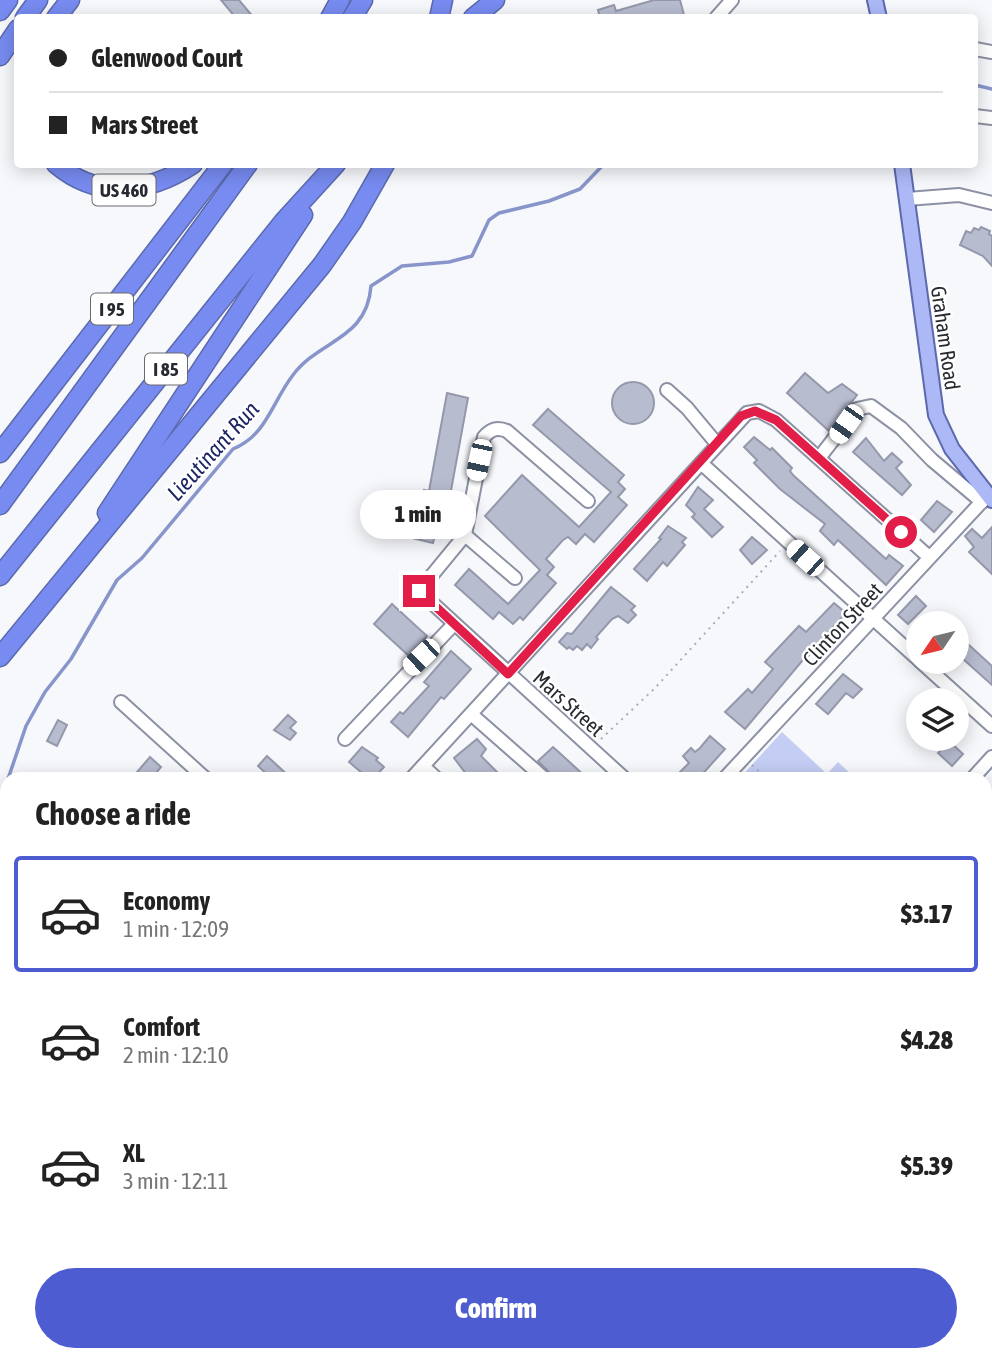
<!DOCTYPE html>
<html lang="en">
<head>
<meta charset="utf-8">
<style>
	:root { --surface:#fff; --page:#f6f6f6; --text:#222; --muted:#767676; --line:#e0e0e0; --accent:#4d5cd1 }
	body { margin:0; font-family:"Asap Condensed",sans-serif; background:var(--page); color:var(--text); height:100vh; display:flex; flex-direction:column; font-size:26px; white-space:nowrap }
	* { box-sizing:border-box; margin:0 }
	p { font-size:23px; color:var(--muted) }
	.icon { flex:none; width:38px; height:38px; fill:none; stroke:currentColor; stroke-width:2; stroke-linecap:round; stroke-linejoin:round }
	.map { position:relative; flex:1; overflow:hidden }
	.details { position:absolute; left:0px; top:772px; width:992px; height:590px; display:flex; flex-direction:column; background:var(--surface); border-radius:21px 21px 0 0; box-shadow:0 4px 18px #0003 }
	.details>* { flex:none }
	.banner { position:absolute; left:14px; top:14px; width:964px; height:154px; border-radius:7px; box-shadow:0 4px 18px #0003; display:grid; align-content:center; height:154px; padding:0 35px; background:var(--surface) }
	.needle { width:46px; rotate:235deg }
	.fabs { position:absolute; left:906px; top:611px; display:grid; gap:14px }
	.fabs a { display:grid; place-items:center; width:63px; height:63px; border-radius:50%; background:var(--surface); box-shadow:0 4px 18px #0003; font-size:35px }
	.end { position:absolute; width:32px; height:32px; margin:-16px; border:9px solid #e11d48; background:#fff; box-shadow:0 0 0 4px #fff }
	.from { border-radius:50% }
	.bubble { position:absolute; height:49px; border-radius:24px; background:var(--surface); box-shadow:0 4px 18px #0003; font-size:23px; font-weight:800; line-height:49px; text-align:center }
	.car { position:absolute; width:21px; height:42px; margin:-21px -10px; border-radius:9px; box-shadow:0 0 5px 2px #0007; background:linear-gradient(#fff 24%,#345 0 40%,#fff 0 76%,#345 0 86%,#fff 0) }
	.banner b { display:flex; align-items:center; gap:24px; height:66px; font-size:26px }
	.banner b+b { border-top:2px solid var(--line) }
	.banner i { width:18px; height:18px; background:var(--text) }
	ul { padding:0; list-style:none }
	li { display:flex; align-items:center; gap:21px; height:116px; margin:0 14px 10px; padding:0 21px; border:4px solid transparent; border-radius:7px }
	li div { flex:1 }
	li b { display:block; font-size:26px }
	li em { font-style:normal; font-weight:800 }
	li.current { border-color:var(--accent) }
	li>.icon { width:63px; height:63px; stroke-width:1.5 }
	h2 { padding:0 35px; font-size:32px; line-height:84px }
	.button { display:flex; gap:14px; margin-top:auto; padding:14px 35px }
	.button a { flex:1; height:80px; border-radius:42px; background:var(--accent); color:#fff; font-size:28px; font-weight:800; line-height:80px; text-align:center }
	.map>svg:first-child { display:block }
</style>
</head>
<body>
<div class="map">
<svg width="992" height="1360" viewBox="0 0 992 1360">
	<rect width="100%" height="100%" fill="#f7f8fc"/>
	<g fill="#c4cef4">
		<polygon points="782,732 827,774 838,762 856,779 739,779"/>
		<polygon points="460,1355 825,1354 831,1360 455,1360"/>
	</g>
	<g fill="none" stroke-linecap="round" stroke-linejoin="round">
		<g stroke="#8895ca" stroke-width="3.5">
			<polyline points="975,85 992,89"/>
			<path d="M8,779L26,726L45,692L71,659L117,580L142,558L233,449C267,435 272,402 293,375C320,339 367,340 371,286L402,266L449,262L472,256L489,220L499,213L549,201L580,189L604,164"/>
			<polyline points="0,799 7,782"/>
		</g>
	</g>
	<g fill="#b7bccf" stroke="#9498aa" stroke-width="2">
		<polygon points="221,0 239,0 254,18 236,18"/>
		<polygon points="654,0 680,0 684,15 683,18 600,18 598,10 614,5 616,11"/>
		<polygon points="981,227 990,231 989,234 992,236 992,266 983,256 960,245 966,231 971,233 974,228 979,230"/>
		<polygon points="805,373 828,393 842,384 857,395 829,431 787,393"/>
		<circle cx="633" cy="403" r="21"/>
		<polygon points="447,393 468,398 450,496 445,495 433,543 412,538 424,490 429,491"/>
		<polygon points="548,409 624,475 618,482 625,489 618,497 627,505 594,542 585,534 576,544 568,537 563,540 546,559 554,567 547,575 556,583 523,620 520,617 513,624 499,612 493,619 455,585 469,569 508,604 540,570 485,516 522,475 579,527 611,492 533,425"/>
		<polygon points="754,437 770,450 772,448 792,468 790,471 793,475 886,559 889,555 903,566 886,585 838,540 834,545 820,531 825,524 780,489 754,463 757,460 744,447"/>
		<polygon points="866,438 884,461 892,453 902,462 896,468 911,485 902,495 853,452"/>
		<polygon points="698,487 713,500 704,509 723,527 712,537 692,517 695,514 686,505"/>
		<polygon points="937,501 952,512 934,532 921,520"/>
		<polygon points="668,526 686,538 682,542 685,545 667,566 663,562 647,581 634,569 661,539 659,538"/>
		<polygon points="992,527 992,574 969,552 974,547 965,536 972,529 982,538"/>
		<polygon points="752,537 767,550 752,564 740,550"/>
		<polygon points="611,587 635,606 631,610 636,615 628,623 618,616 612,619 596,637 598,639 591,648 587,644 582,650 577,646 573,650 569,647 567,649 559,642 567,633 572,634"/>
		<polygon points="916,596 926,606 908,624 898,615"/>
		<polygon points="834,603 846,613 823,638 826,641 802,661 745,729 725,712 748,689 752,693 773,669 765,662 799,626 806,632"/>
		<polygon points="392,604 427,636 409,656 374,624"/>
		<polygon points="957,634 992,666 992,685 963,659 957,665"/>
		<polygon points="451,651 471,669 444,699 441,697 408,737 391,722 400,712 403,714 429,686 424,682"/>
		<polygon points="843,674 862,689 853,698 846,693 828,714 816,704"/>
		<polygon points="288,715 296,722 290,728 296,733 290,740 274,730"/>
		<polygon points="58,720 67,725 57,746 47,741"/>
		<polygon points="710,736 725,749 698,779 682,779 678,774 689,763 683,756 691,748 695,752 700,748"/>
		<polygon points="477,739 486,749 481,756 497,772 490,779 470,779 454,758"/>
		<polygon points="949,741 963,754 952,766 938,753"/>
		<polygon points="362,747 378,758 376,760 384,767 373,779 369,779 349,762"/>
		<polygon points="553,747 563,756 588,779 556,779 538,761"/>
		<polygon points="267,756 292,779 272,779 258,766"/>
		<polygon points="150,757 161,767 151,779 131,779"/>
	</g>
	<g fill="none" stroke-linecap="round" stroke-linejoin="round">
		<g stroke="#8c91a3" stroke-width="16">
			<g id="minor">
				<polyline points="716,18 732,0"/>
				<polyline points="975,49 992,52"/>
				<polyline points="975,116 992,118"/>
				<polyline points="907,199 959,195 992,203"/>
				<polyline points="667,390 687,408 717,444"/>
				<polyline points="819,458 857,409 871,406 901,428 932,460 982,502"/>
				<polyline points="701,463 919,660"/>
				<polyline points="465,535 419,591 625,779"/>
				<path d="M515,578L465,535L484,437C491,429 497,427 507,431L588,501"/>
				<polyline points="921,662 992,726"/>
				<polyline points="121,702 206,779"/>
				<polyline points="471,714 545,779"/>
				<polyline points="345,739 454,624"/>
				<polyline points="423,766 437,779"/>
				<polyline points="411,779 747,413 759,411 776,420 929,557"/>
				<polyline points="724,779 988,495"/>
				<polyline points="972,779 992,757"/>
				<polyline points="0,891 7,897"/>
				<polyline points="985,913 992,920"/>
				<polyline points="985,929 992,936"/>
				<polyline points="985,957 992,951"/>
				<polyline points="985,1092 992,1085"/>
				<polyline points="985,1105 992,1111"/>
				<polyline points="836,1354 842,1360"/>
				<polyline points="439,1360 444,1354"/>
			</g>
		</g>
		<g stroke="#5b69ad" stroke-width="18">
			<g id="major">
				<polyline points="875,0 879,18"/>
				<polyline points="902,164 936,415 952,449 992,500"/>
			</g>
		</g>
		<g stroke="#5b69ad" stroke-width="21">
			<g id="highway">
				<polyline points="0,11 8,0"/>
				<polyline points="25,18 38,0"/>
				<polyline points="56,18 70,0"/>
				<polyline points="330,18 340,0"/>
				<polyline points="352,18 363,0"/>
				<polyline points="439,18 443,0"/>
				<polyline points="473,18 495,0"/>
				<polyline points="0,56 18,29"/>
				<path d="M56,164C98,200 149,193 193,164"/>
				<polyline points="0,453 223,164"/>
				<polyline points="0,505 248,164"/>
				<polyline points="107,513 303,215"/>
				<polyline points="0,576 284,221 336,164"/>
				<polyline points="0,657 322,265 352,222 385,164"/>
			</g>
		</g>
		<g stroke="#aaacb1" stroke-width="2" stroke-dasharray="2 5" stroke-linecap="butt">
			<polyline points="601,739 655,688 780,551"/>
			<polyline points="752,765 767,779"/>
			<polyline points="476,1354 477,1360"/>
			<polyline points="735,1360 740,1354"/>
		</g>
		<use href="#minor" stroke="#fff" stroke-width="12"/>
		<use href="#major" stroke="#adb9f6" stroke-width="14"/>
		<use href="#highway" stroke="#778bf0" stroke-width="18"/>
	</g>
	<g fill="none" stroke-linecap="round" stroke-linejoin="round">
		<polyline stroke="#e11d48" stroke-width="9" points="419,591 508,674 741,416 755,411 776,420 901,532"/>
	</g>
	<g text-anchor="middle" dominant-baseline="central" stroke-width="5" stroke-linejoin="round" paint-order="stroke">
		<g fill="#fff" stroke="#686a6f" stroke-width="2">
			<rect x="92.5" y="174.5" width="63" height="31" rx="5"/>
			<rect x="91" y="293.5" width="42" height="31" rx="5"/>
			<rect x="145" y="353.5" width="42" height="31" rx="5"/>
		</g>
		<g font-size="19" font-weight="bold" fill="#282a31">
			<text x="124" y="190">US 460</text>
			<text x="112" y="309">I 95</text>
			<text x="166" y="369">I 85</text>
		</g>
		<g font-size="21" fill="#282a31" stroke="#fff">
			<text transform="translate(946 338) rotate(82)">Graham Road</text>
			<text transform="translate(842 624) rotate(-47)">Clinton Street</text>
			<text transform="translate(569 703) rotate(42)">Mars Street</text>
		</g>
		<g font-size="23" font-style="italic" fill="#1f2665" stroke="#fff">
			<text transform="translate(213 451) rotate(-48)">Lieutinant Run</text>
		</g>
	</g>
</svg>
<div class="fabs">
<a><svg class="needle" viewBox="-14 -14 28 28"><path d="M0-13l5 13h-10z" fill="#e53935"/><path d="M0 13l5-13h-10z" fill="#767676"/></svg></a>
<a><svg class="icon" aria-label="layers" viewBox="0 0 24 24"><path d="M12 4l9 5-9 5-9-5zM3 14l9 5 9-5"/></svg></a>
</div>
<i class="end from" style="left:901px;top:532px"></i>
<i class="end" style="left:419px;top:591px"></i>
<div class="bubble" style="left:360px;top:490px;width:116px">1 min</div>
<i class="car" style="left:846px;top:424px;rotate:215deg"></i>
<i class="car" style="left:479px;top:460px;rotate:192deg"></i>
<i class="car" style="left:805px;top:558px;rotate:312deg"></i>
<i class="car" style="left:421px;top:657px;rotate:226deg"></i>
<div class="banner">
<b><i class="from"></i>Glenwood Court</b>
<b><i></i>Mars Street</b>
</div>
<section class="details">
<h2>Choose a ride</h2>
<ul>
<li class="current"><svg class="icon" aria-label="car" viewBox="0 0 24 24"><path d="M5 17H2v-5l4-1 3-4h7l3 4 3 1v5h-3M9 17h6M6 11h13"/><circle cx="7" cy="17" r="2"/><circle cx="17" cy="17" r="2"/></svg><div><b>Economy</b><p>1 min · 12:09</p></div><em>$3.17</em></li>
<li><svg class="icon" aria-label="car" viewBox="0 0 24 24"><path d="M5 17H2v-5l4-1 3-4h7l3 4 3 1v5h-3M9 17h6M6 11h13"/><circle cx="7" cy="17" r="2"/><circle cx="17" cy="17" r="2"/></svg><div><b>Comfort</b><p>2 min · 12:10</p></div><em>$4.28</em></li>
<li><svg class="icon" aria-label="car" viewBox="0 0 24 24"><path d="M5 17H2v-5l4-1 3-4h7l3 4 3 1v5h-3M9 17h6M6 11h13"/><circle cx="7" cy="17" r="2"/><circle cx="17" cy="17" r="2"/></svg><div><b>XL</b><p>3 min · 12:11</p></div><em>$5.39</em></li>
</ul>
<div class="button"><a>Confirm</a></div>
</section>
</div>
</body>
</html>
